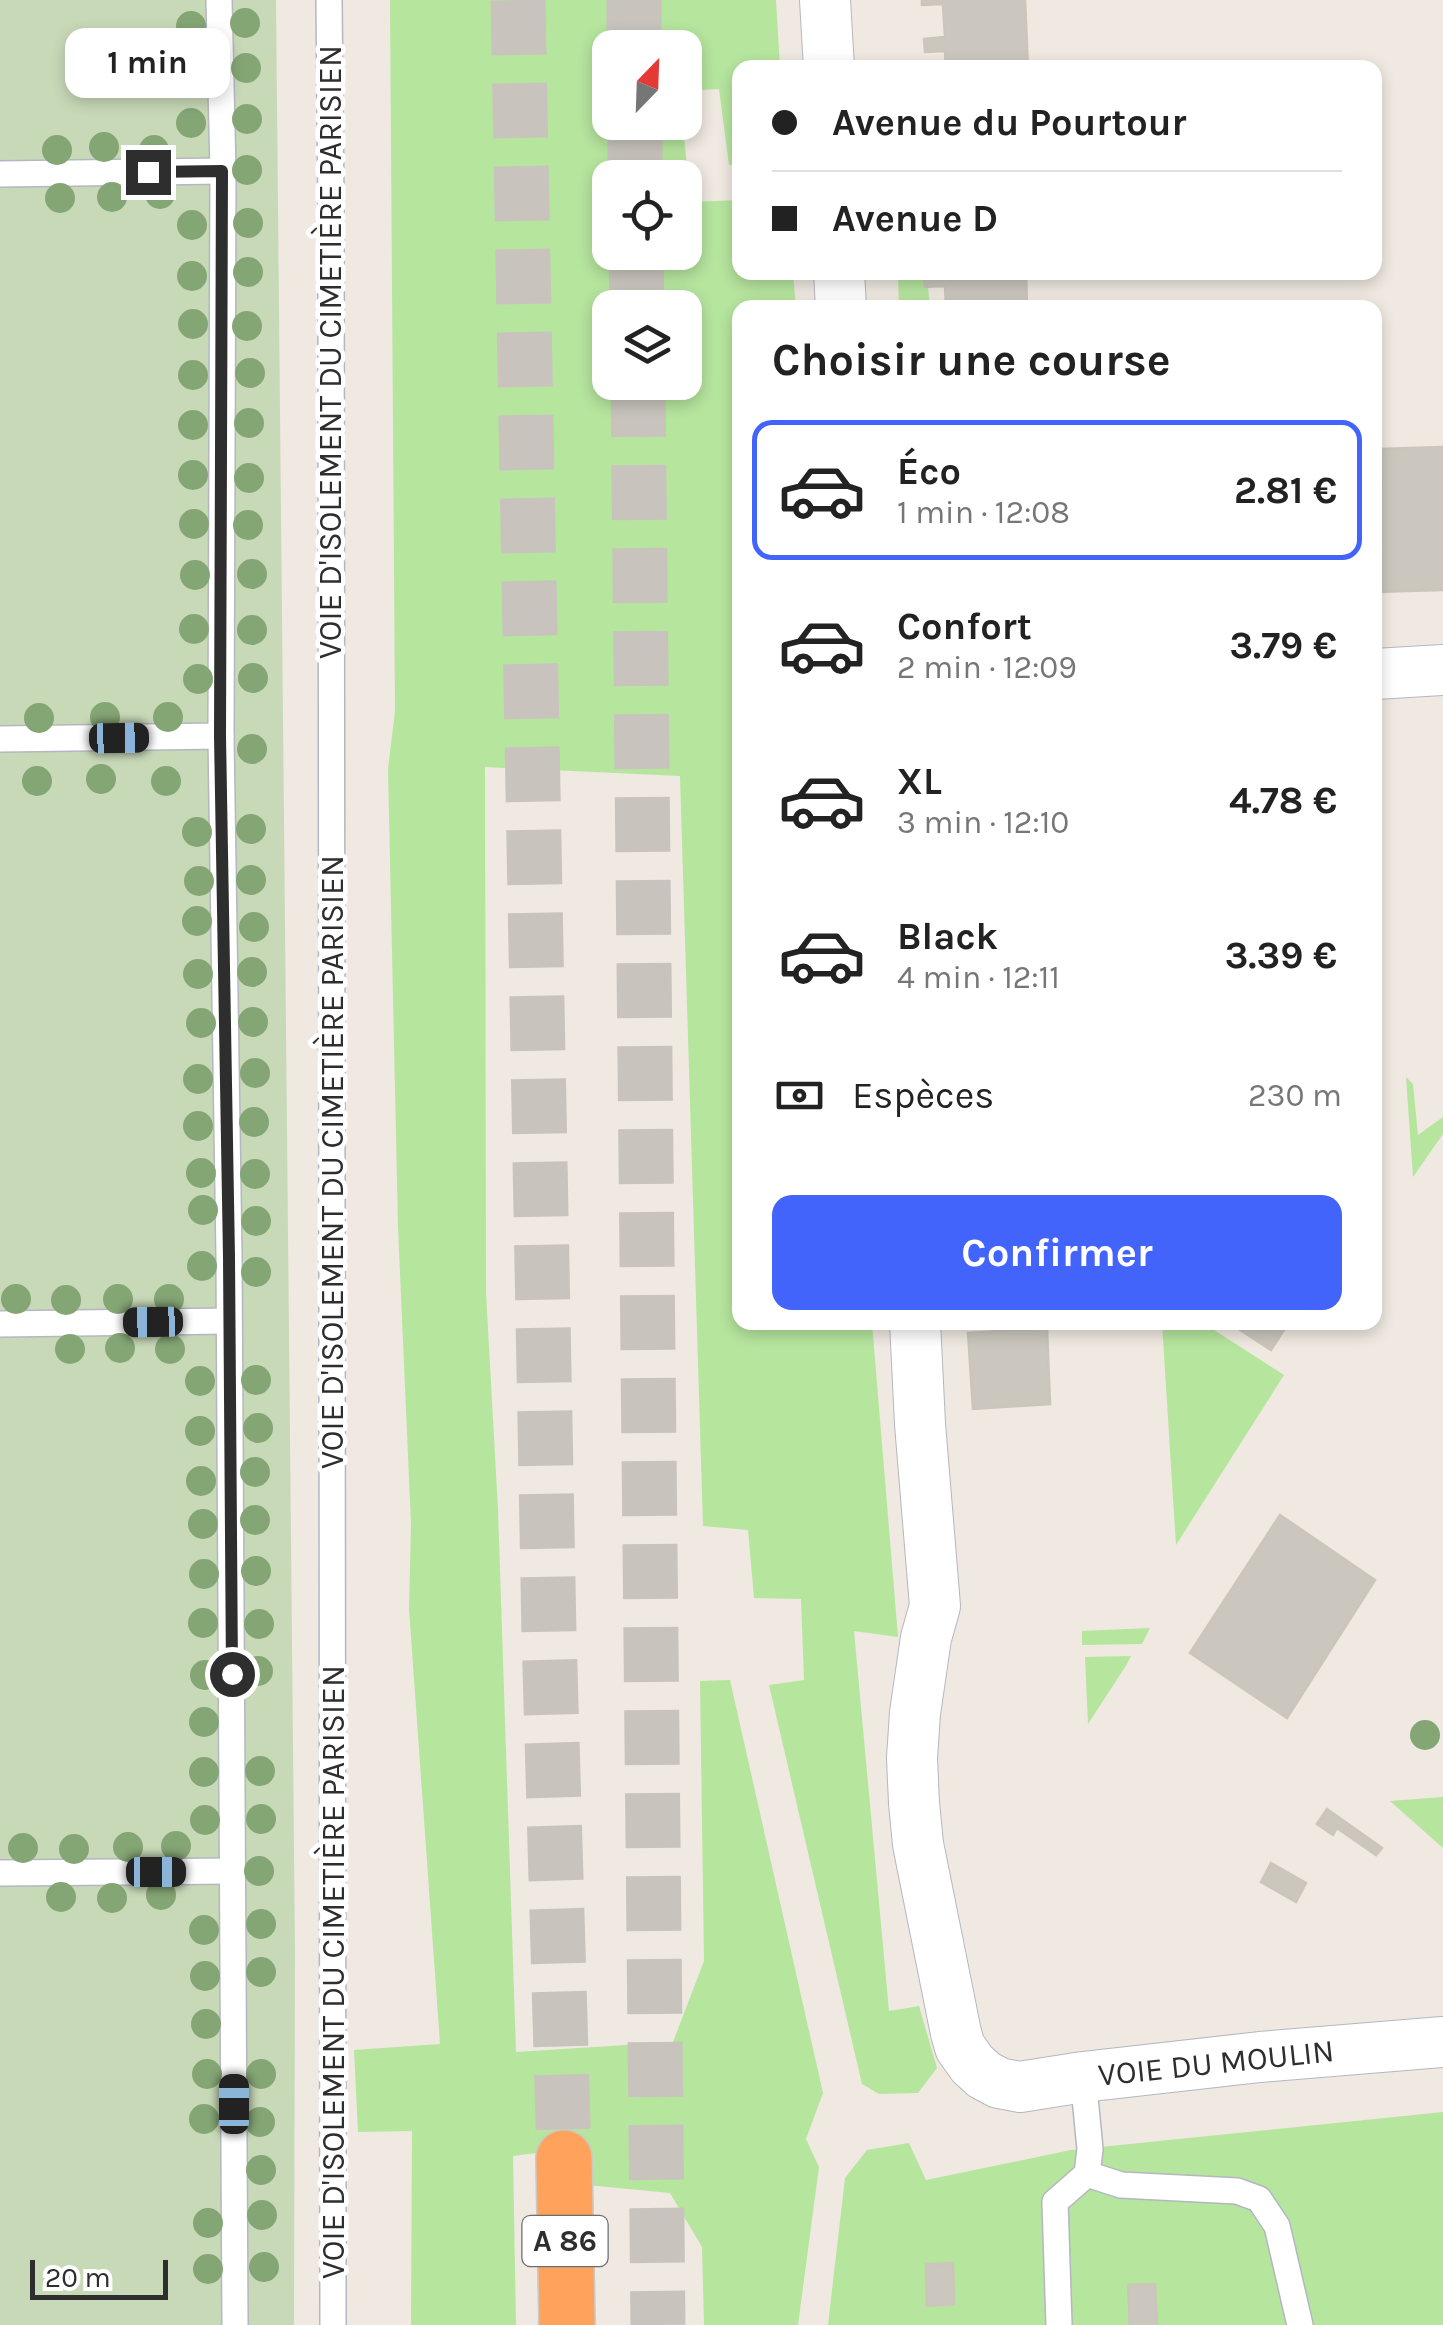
<!DOCTYPE html>
<html lang="fr">
<head>
<meta charset="utf-8">
<style>
	:root { --surface:#fff; --page:#f6f6f6; --text:#222; --muted:#767676; --line:#e0e0e0; --accent:#4264fb }
	body { margin:0; font-family:Karla,sans-serif; background:var(--page); color:var(--text); height:100vh; display:flex; flex-direction:column; font-size:38px; white-space:nowrap }
	* { box-sizing:border-box; margin:0 }
	p { font-size:32px; color:var(--muted) }
	.icon { flex:none; width:55px; height:55px; fill:none; stroke:currentColor; stroke-width:2; stroke-linecap:round; stroke-linejoin:round }
	.map { position:relative; flex:1; overflow:hidden }
	.sheet { position:absolute; left:732px; top:300px; width:650px; height:1030px; display:flex; flex-direction:column; background:var(--surface); border-radius:20px; box-shadow:0 5px 15px #0003 }
	.sheet>* { flex:none }
	.top-card { position:absolute; left:732px; top:60px; width:650px; height:220px; border-radius:20px; box-shadow:0 5px 15px #0003; display:grid; align-content:center; height:220px; padding:0 40px; background:var(--surface) }
	.needle { width:65px; rotate:23deg }
	.tools { position:absolute; left:592px; top:30px; display:grid; gap:20px }
	.tools a { display:grid; place-items:center; width:110px; height:110px; border-radius:20px; background:var(--surface); box-shadow:0 5px 15px #0003; font-size:50px }
	.scale { position:absolute; left:30px; bottom:25px; width:138px; box-sizing:border-box; padding-left:10px; border:5px solid #2e2e2e; border-top:0; font-size:28px; line-height:35px; white-space:nowrap; color:#2e2e2e; -webkit-text-stroke:8px #fff; paint-order:stroke }
	.end { position:absolute; width:45px; height:45px; margin:-22px; border:12px solid #2e2e2e; background:#fff; box-shadow:0 0 0 5px #fff }
	.from { border-radius:50% }
	.bubble { position:absolute; height:70px; border-radius:20px; background:var(--surface); box-shadow:0 5px 15px #0003; font-size:32px; font-weight:700; line-height:70px; text-align:center }
	.car { position:absolute; width:30px; height:60px; margin:-30px -15px; border-radius:12px; box-shadow:0 0 8px 2px #0007; background:linear-gradient(#222 24%,#8ab4d8 0 40%,#222 0 76%,#8ab4d8 0 86%,#222 0) }
	.top-card b { display:flex; align-items:center; gap:35px; height:95px; font-size:38px }
	.top-card b+b { border-top:2px solid var(--line) }
	.top-card i { width:25px; height:25px; background:var(--text) }
	ul { padding:0; list-style:none }
	li { display:flex; align-items:center; gap:30px; height:140px; margin:0 20px 15px; padding:0 20px; border:5px solid transparent; border-radius:20px }
	li div { flex:1 }
	li b { display:block; font-size:38px }
	li em { font-style:normal; font-weight:700 }
	li.current { border-color:var(--accent) }
	li>.icon { width:90px; height:90px; stroke-width:1.5 }
	h2 { padding:0 40px; font-size:45px; line-height:120px }
	.pay { display:flex; align-items:center; gap:25px; height:110px; padding:0 40px; font-size:38px }
	.pay p { margin-inline-start:auto }
	.cta { display:flex; gap:20px; margin-top:auto; padding:20px 40px }
	.cta a { flex:1; height:115px; border-radius:20px; background:var(--accent); color:#fff; font-size:40px; font-weight:700; line-height:115px; text-align:center }
	.map>svg:first-child { display:block }
</style>
</head>
<body>
<div class="map">
<svg width="1443" height="2325" viewBox="0 0 1443 2325">
	<rect width="100%" height="100%" fill="#efe9e1"/>
	<g fill="#b6e59e" fill-rule="evenodd">
		<path d="M390,0H776L780,67L740,68V165H729L719,89L685,91V48H610V122L683,123L690,202L740,200V272L793,273L796,307L740,308V1322L872,1323L898,1637L854,1631L889,2011L919,2006L937,2068L918,2093L879,2094L862,2084L769,1685L804,1680L801,1599L754,1598L748,1530L703,1526L680,776L485,767L486,1293L498,1510L516,2052L673,2042L704,1961L700,1681L730,1680L823,2093L806,2139L819,2167L798,2325H704L702,2247L670,2193L587,2185L590,2146L513,2156L516,2325H411L412,2131L358,2132L354,2050L440,2044L409,1609L411,1524L398,1227L388,769L395,711ZM610,178H685V252H610ZM610,308H685V382H610Z"/>
		<polygon points="898,273 924,273 925,286 928,287 930,307 899,307"/>
		<polygon points="1406,1077 1413,1084 1418,1135 1443,1117 1443,1134 1413,1177"/>
		<polygon points="1162,1323 1203,1323 1284,1375 1176,1545"/>
		<polygon points="1150,1628 1142,1644 1082,1645 1082,1631"/>
		<polygon points="1131,1656 1127,1664 1088,1724 1085,1657"/>
		<polygon points="1443,1797 1443,1848 1390,1801"/>
		<polygon points="1443,2112 1443,2325 828,2325 845,2178 867,2150 909,2143 926,2180 1071,2150"/>
	</g>
	<polygon fill="#c8d9b8" points="0,0 276,0 295,1951 294,2325 0,2325"/>
	<g fill="#cbc7bf" stroke="#cbc5ba" stroke-width="2.5">
		<polygon points="922,0 1025,0 1028,68 946,68 945,51 925,52 924,39 945,37 943,4 922,5"/>
		<polygon points="1026,272 1027,308 946,308 945,286 925,287 924,274"/>
		<polygon points="1443,447 1443,590 1375,592 1375,488 1382,487 1380,449"/>
		<polygon points="1228,1322 1289,1322 1271,1350"/>
		<polygon points="1047,1328 1050,1404 973,1409 968,1333"/>
		<polygon points="1280,1515 1375,1580 1287,1718 1190,1653"/>
		<polygon points="1327,1809 1382,1848 1376,1855 1337,1828 1333,1835 1317,1824"/>
		<polygon points="1271,1863 1306,1883 1296,1902 1261,1882"/>
		<polygon points="953,2263 954,2304 927,2306 926,2264"/>
		<polygon points="1155,2284 1157,2325 1130,2325 1128,2285"/>
	</g>
	<g fill="none" stroke-linecap="round" stroke-linejoin="round">
		<g stroke="#c8c4bd" stroke-width="55" stroke-dasharray="55 28" stroke-linecap="butt">
			<polyline points="518,0 549,1634 564,2158"/>
			<polyline points="634,0 634,48"/>
			<polyline points="635,122 635,178"/>
			<polyline points="636,252 637,308"/>
			<polyline points="638,382 658,2325"/>
		</g>
		<g stroke="#b4b7c1" stroke-width="28">
			<g id="lane">
				<polyline points="219,0 223,171 221,736 229,1257 235,2325"/>
				<polyline points="329,0 331,208 333,2325"/>
				<polyline points="0,174 223,171"/>
				<polyline points="0,739 221,736"/>
				<polyline points="0,1324 229,1321"/>
				<polyline points="0,1873 233,1871"/>
				<polyline points="1087,2174 1121,2185 1237,2191 1259,2199 1277,2226 1300,2325"/>
				<polyline points="1059,2325 1055,2202 1087,2174 1090,2149 1083,2077"/>
			</g>
		</g>
		<g stroke="#b4b7c1" stroke-width="52">
			<g id="street">
				<polyline points="825,0 829,68"/>
				<polyline points="839,272 841,308"/>
				<polyline points="1375,674 1443,670"/>
				<polyline points="915,1322 920,1424 935,1606 926,1638 915,1713 912,1758 914,1803 918,1844 956,2033 960,2047 972,2064 984,2075 999,2083 1020,2087 1083,2077 1260,2057 1443,2042"/>
			</g>
		</g>
		<g stroke="#c9c9c9" stroke-width="58">
			<polyline id="highway" points="564,2158 567,2325"/>
		</g>
		<use href="#lane" stroke="#fff" stroke-width="25"/>
		<use href="#street" stroke="#fff" stroke-width="50"/>
		<use href="#highway" stroke="#ffa35c" stroke-width="55"/>
	</g>
	<g fill="#84a574">
		<circle cx="245" cy="23" r="15"/>
		<circle cx="191" cy="26" r="15"/>
		<circle cx="246" cy="68" r="15"/>
		<circle cx="190" cy="71" r="15"/>
		<circle cx="247" cy="119" r="15"/>
		<circle cx="191" cy="123" r="15"/>
		<circle cx="104" cy="147" r="15"/>
		<circle cx="57" cy="150" r="15"/>
		<circle cx="154" cy="150" r="15"/>
		<circle cx="247" cy="170" r="15"/>
		<circle cx="160" cy="194" r="15"/>
		<circle cx="112" cy="197" r="15"/>
		<circle cx="60" cy="198" r="15"/>
		<circle cx="248" cy="223" r="15"/>
		<circle cx="192" cy="225" r="15"/>
		<circle cx="248" cy="272" r="15"/>
		<circle cx="192" cy="276" r="15"/>
		<circle cx="193" cy="324" r="15"/>
		<circle cx="247" cy="326" r="15"/>
		<circle cx="250" cy="373" r="15"/>
		<circle cx="193" cy="375" r="15"/>
		<circle cx="249" cy="423" r="15"/>
		<circle cx="193" cy="425" r="15"/>
		<circle cx="193" cy="475" r="15"/>
		<circle cx="249" cy="478" r="15"/>
		<circle cx="194" cy="524" r="15"/>
		<circle cx="248" cy="525" r="15"/>
		<circle cx="252" cy="574" r="15"/>
		<circle cx="195" cy="575" r="15"/>
		<circle cx="194" cy="629" r="15"/>
		<circle cx="252" cy="630" r="15"/>
		<circle cx="253" cy="678" r="15"/>
		<circle cx="198" cy="679" r="15"/>
		<circle cx="105" cy="717" r="15"/>
		<circle cx="168" cy="717" r="15"/>
		<circle cx="39" cy="718" r="15"/>
		<circle cx="252" cy="749" r="15"/>
		<circle cx="101" cy="779" r="15"/>
		<circle cx="37" cy="781" r="15"/>
		<circle cx="166" cy="781" r="15"/>
		<circle cx="251" cy="829" r="15"/>
		<circle cx="197" cy="832" r="15"/>
		<circle cx="251" cy="880" r="15"/>
		<circle cx="199" cy="881" r="15"/>
		<circle cx="197" cy="921" r="15"/>
		<circle cx="254" cy="927" r="15"/>
		<circle cx="252" cy="972" r="15"/>
		<circle cx="198" cy="974" r="15"/>
		<circle cx="253" cy="1022" r="15"/>
		<circle cx="201" cy="1023" r="15"/>
		<circle cx="255" cy="1073" r="15"/>
		<circle cx="198" cy="1079" r="15"/>
		<circle cx="254" cy="1122" r="15"/>
		<circle cx="198" cy="1126" r="15"/>
		<circle cx="201" cy="1173" r="15"/>
		<circle cx="255" cy="1174" r="15"/>
		<circle cx="203" cy="1210" r="15"/>
		<circle cx="256" cy="1221" r="15"/>
		<circle cx="202" cy="1266" r="15"/>
		<circle cx="256" cy="1272" r="15"/>
		<circle cx="16" cy="1299" r="15"/>
		<circle cx="118" cy="1299" r="15"/>
		<circle cx="169" cy="1299" r="15"/>
		<circle cx="66" cy="1300" r="15"/>
		<circle cx="120" cy="1348" r="15"/>
		<circle cx="70" cy="1349" r="15"/>
		<circle cx="170" cy="1349" r="15"/>
		<circle cx="256" cy="1380" r="15"/>
		<circle cx="200" cy="1381" r="15"/>
		<circle cx="258" cy="1428" r="15"/>
		<circle cx="200" cy="1431" r="15"/>
		<circle cx="255" cy="1472" r="15"/>
		<circle cx="201" cy="1481" r="15"/>
		<circle cx="255" cy="1520" r="15"/>
		<circle cx="203" cy="1524" r="15"/>
		<circle cx="256" cy="1571" r="15"/>
		<circle cx="204" cy="1574" r="15"/>
		<circle cx="203" cy="1623" r="15"/>
		<circle cx="259" cy="1624" r="15"/>
		<circle cx="258" cy="1671" r="15"/>
		<circle cx="205" cy="1675" r="15"/>
		<circle cx="204" cy="1722" r="15"/>
		<circle cx="1425" cy="1735" r="15"/>
		<circle cx="260" cy="1771" r="15"/>
		<circle cx="204" cy="1772" r="15"/>
		<circle cx="261" cy="1819" r="15"/>
		<circle cx="205" cy="1820" r="15"/>
		<circle cx="176" cy="1846" r="15"/>
		<circle cx="128" cy="1847" r="15"/>
		<circle cx="23" cy="1848" r="15"/>
		<circle cx="74" cy="1849" r="15"/>
		<circle cx="259" cy="1871" r="15"/>
		<circle cx="161" cy="1895" r="15"/>
		<circle cx="61" cy="1897" r="15"/>
		<circle cx="112" cy="1898" r="15"/>
		<circle cx="261" cy="1924" r="15"/>
		<circle cx="204" cy="1930" r="15"/>
		<circle cx="261" cy="1972" r="15"/>
		<circle cx="205" cy="1976" r="15"/>
		<circle cx="206" cy="2024" r="15"/>
		<circle cx="207" cy="2074" r="15"/>
		<circle cx="261" cy="2074" r="15"/>
		<circle cx="204" cy="2119" r="15"/>
		<circle cx="260" cy="2122" r="15"/>
		<circle cx="261" cy="2170" r="15"/>
		<circle cx="262" cy="2215" r="15"/>
		<circle cx="208" cy="2223" r="15"/>
		<circle cx="264" cy="2267" r="15"/>
		<circle cx="208" cy="2269" r="15"/>
	</g>
	<g fill="none" stroke-linecap="round" stroke-linejoin="round">
		<polyline stroke="#2e2e2e" stroke-width="12" points="148,172 222,171 220,736 229,1257 232,1674"/>
	</g>
	<g text-anchor="middle" dominant-baseline="central" stroke-width="9" stroke-linejoin="round" paint-order="stroke">
		<rect fill="#fff" stroke="#6d6d6d" stroke-width="2.5" x="522.5" y="2216" width="85" height="50" rx="8"/>
		<g font-size="30" font-weight="bold" fill="#2e2e2e">
			<text x="565" y="2241">A 86</text>
		</g>
		<g font-size="32" fill="#2e2e2e" stroke="#fff">
			<text transform="translate(330 352) rotate(-90)">VOIE D'ISOLEMENT DU CIMETIÈRE PARISIEN</text>
			<text transform="translate(332 1162) rotate(-90)">VOIE D'ISOLEMENT DU CIMETIÈRE PARISIEN</text>
			<text transform="translate(333 1972) rotate(-90)">VOIE D'ISOLEMENT DU CIMETIÈRE PARISIEN</text>
			<text transform="translate(1216 2063) rotate(-6)">VOIE DU MOULIN</text>
		</g>
	</g>
</svg>
<div class="tools">
<a><svg class="needle" viewBox="-14 -14 28 28"><path d="M0-13l5 13h-10z" fill="#e53935"/><path d="M0 13l5-13h-10z" fill="#767676"/></svg></a>
<a><svg class="icon" aria-label="locate" viewBox="0 0 24 24"><circle cx="12" cy="12" r="6"/><path d="M12 2v4M12 18v4M2 12h4M18 12h4"/></svg></a>
<a><svg class="icon" aria-label="layers" viewBox="0 0 24 24"><path d="M12 4l9 5-9 5-9-5zM3 14l9 5 9-5"/></svg></a>
</div>
<div class="scale">20 m</div>
<i class="end from" style="left:232px;top:1674px"></i>
<i class="end" style="left:148px;top:172px"></i>
<div class="bubble" style="left:65px;top:28px;width:165px">1 min</div>
<i class="car" style="left:119px;top:738px;rotate:89deg"></i>
<i class="car" style="left:153px;top:1322px;rotate:269deg"></i>
<i class="car" style="left:156px;top:1872px;rotate:90deg"></i>
<i class="car" style="left:234px;top:2104px;rotate:0deg"></i>
<div class="top-card">
<b><i class="from"></i>Avenue du Pourtour</b>
<b><i></i>Avenue D</b>
</div>
<section class="sheet">
<h2>Choisir une course</h2>
<ul>
<li class="current"><svg class="icon" aria-label="car" viewBox="0 0 24 24"><path d="M5 17H2v-5l4-1 3-4h7l3 4 3 1v5h-3M9 17h6M6 11h13"/><circle cx="7" cy="17" r="2"/><circle cx="17" cy="17" r="2"/></svg><div><b>Éco</b><p>1 min · 12:08</p></div><em>2.81 €</em></li>
<li><svg class="icon" aria-label="car" viewBox="0 0 24 24"><path d="M5 17H2v-5l4-1 3-4h7l3 4 3 1v5h-3M9 17h6M6 11h13"/><circle cx="7" cy="17" r="2"/><circle cx="17" cy="17" r="2"/></svg><div><b>Confort</b><p>2 min · 12:09</p></div><em>3.79 €</em></li>
<li><svg class="icon" aria-label="car" viewBox="0 0 24 24"><path d="M5 17H2v-5l4-1 3-4h7l3 4 3 1v5h-3M9 17h6M6 11h13"/><circle cx="7" cy="17" r="2"/><circle cx="17" cy="17" r="2"/></svg><div><b>XL</b><p>3 min · 12:10</p></div><em>4.78 €</em></li>
<li><svg class="icon" aria-label="car" viewBox="0 0 24 24"><path d="M5 17H2v-5l4-1 3-4h7l3 4 3 1v5h-3M9 17h6M6 11h13"/><circle cx="7" cy="17" r="2"/><circle cx="17" cy="17" r="2"/></svg><div><b>Black</b><p>4 min · 12:11</p></div><em>3.39 €</em></li>
</ul>
<div class="pay"><svg class="icon" aria-label="cash" viewBox="0 0 24 24"><path d="M3 7h18v10H3z"/><circle cx="12" cy="12" r="2"/></svg>Espèces<p>230 m</p></div>
<div class="cta"><a>Confirmer</a></div>
</section>
</div>
</body>
</html>
